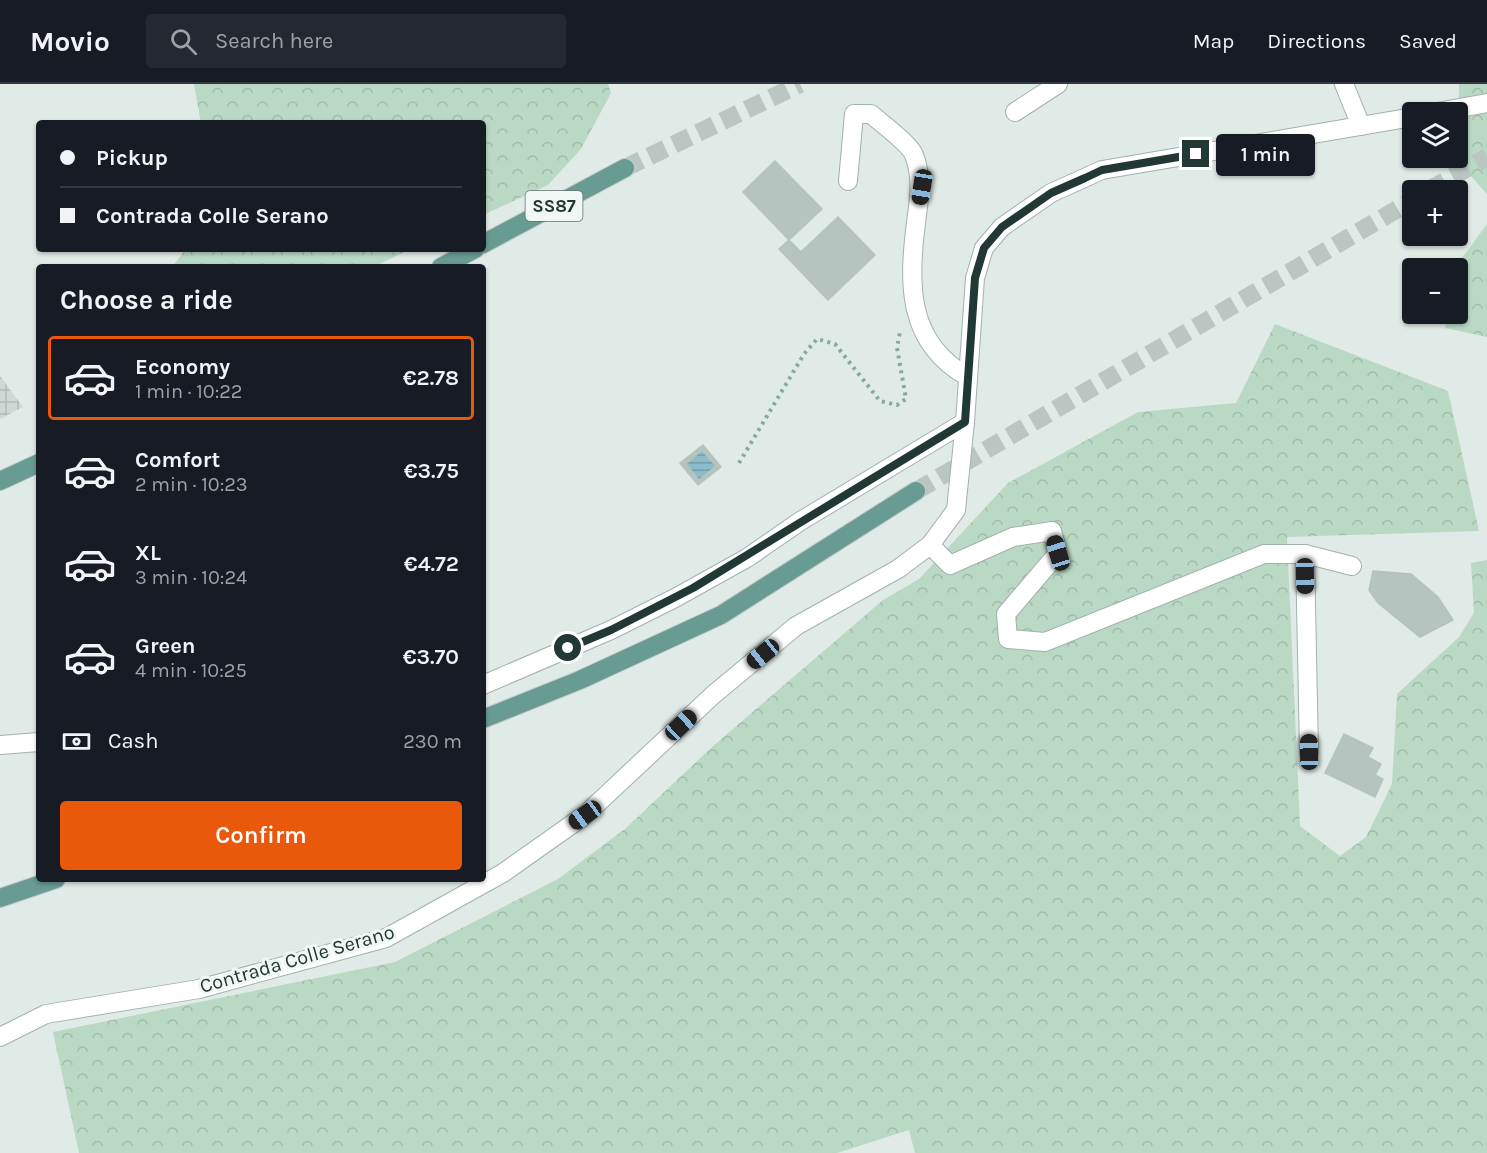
<!DOCTYPE html>
<html lang="en">
<head>
<meta charset="utf-8">
<style>
	:root { --surface:#171b24; --page:#242831; --text:#f1f3f6; --muted:#9ea1a6; --line:#363941; --accent:#ea580c }
	body { margin:0; font-family:Karla,sans-serif; background:var(--page); color:var(--text); height:100vh; display:flex; flex-direction:column; font-size:22px; white-space:nowrap }
	* { box-sizing:border-box; margin:0 }
	p { font-size:20px; color:var(--muted) }
	.icon { flex:none; width:33px; height:33px; fill:none; stroke:currentColor; stroke-width:2; stroke-linecap:round; stroke-linejoin:round }
	.map { position:relative; flex:1; overflow:hidden }
	.sheet { position:absolute; left:36px; top:180px; width:450px; height:618px; display:flex; flex-direction:column; background:var(--surface); border-radius:6px; box-shadow:0 2px 4px #0004 }
	.sheet>* { flex:none }
	.hud { position:absolute; left:36px; top:36px; width:450px; height:132px; border-radius:6px; box-shadow:0 2px 4px #0004; display:grid; align-content:center; height:132px; padding:0 24px; background:var(--surface) }
	.buttons { position:absolute; left:1402px; top:18px; display:grid; gap:12px }
	.buttons a { display:grid; place-items:center; width:66px; height:66px; border-radius:6px; background:var(--surface); box-shadow:0 2px 4px #0004; font-size:30px }
	.end { position:absolute; width:27px; height:27px; margin:-14px; border:8px solid #223834; background:#fff; box-shadow:0 0 0 3px #fff }
	.from { border-radius:50% }
	.bubble { position:absolute; height:42px; border-radius:6px; background:var(--surface); box-shadow:0 2px 4px #0004; font-size:20px; font-weight:600; line-height:42px; text-align:center }
	.car { position:absolute; width:18px; height:36px; margin:-18px -9px; border-radius:8px; box-shadow:0 0 4px 2px #0007; background:linear-gradient(#222 24%,#8ab4d8 0 40%,#222 0 76%,#8ab4d8 0 86%,#222 0) }
	.hud b { display:flex; align-items:center; gap:21px; height:57px; font-size:22px }
	.hud b+b { border-top:2px solid var(--line) }
	.hud i { width:15px; height:15px; background:var(--text) }
	ul { padding:0; list-style:none }
	li { display:flex; align-items:center; gap:18px; height:84px; margin:0 12px 9px; padding:0 12px; border:3px solid transparent; border-radius:6px }
	li div { flex:1 }
	li b { display:block; font-size:22px }
	li em { font-style:normal; font-weight:600 }
	li.selected { border-color:var(--accent) }
	li>.icon { width:54px; height:54px; stroke-width:1.5 }
	h2 { padding:0 24px; font-size:27px; line-height:72px }
	.pay { display:flex; align-items:center; gap:15px; height:66px; padding:0 24px; font-size:22px }
	.pay p { margin-inline-start:auto }
	.primary-button { display:flex; gap:12px; margin-top:auto; padding:12px 24px }
	.primary-button a { flex:1; height:69px; border-radius:6px; background:var(--accent); color:#fff; font-size:24px; font-weight:600; line-height:69px; text-align:center }
	header { display:flex; align-items:center; gap:36px; box-sizing:border-box; height:84px; padding:0 30px; background:var(--surface); border-bottom:2px solid var(--line) }
	header strong { font-size:28px }
	nav { display:flex; gap:33px; margin-inline-start:auto; font-size:21px }
	.search { width:420px; height:54px; background:var(--page); display:flex; align-items:center; gap:15px; box-sizing:border-box; padding:0 21px; border-radius:6px; color:var(--muted); font-size:22px }
	.map>svg:first-child { display:block }
</style>
</head>
<body>
<header>
<strong>Movio</strong>
<div class="search"><svg class="icon" aria-label="search" viewBox="0 0 24 24"><circle cx="10" cy="10" r="6"/><path d="M15 15l6 6"/></svg>Search here</div>
<nav><a>Map</a><a>Directions</a><a>Saved</a></nav>
</header>
<div class="map">
<svg width="1487" height="1069" viewBox="0 0 1487 1069">
	<defs>
		<pattern id="industrial-grid" width="8" height="8" patternUnits="userSpaceOnUse" patternTransform="scale(1.5)"><rect width="8" height="8" fill="#ced9d5"/><path d="M0 4h8M4 0v8" fill="none" stroke="#b1bbb7"/></pattern>
		<pattern id="forest-crowns" width="20" height="18" patternUnits="userSpaceOnUse" patternTransform="scale(1.5)"><rect width="20" height="18" fill="#bad9c5"/><path d="M2 6a3 3 0 1 1 6 0M12 15a3 3 0 1 1 6 0" fill="none" stroke="#a0bbaa"/></pattern>
		<pattern id="water-rules" width="6" height="5" patternUnits="userSpaceOnUse" patternTransform="scale(1.5)"><rect width="6" height="5" fill="#8cbccb"/><path d="M0 2.5h6" fill="none" stroke="#729aa6"/></pattern>
	</defs>
	<rect width="100%" height="100%" fill="#e0eae6"/>
	<polygon fill="url(#industrial-grid)" points="0,292 23,323 0,335"/>
	<g fill="url(#forest-crowns)">
		<polygon points="194,0 608,0 611,9 581,65 548,101 483,131 483,39 201,39"/>
		<polygon points="1459,0 1487,0 1487,110 1455,74 1458,74"/>
		<polygon points="1487,140 1487,253 1445,244 1448,230 1458,230 1456,182"/>
		<polygon points="186,165 411,165 373,183 172,183"/>
		<polygon points="1275,240 1448,307 1479,447 1287,453 1300,742 1340,772 1366,753 1392,700 1397,610 1459,553 1474,529 1471,479 1487,476 1487,1069 915,1069 909,1046 837,1069 79,1069 53,948 395,878 558,795 626,744 712,663 883,516 919,495 1008,399 1138,328 1236,319"/>
	</g>
	<polygon fill="url(#water-rules)" points="702,366 716,382 699,396 686,380"/>
	<g fill="#b6c4bf" stroke="#b3c3bd" stroke-width="1.5" fill-rule="evenodd">
		<polygon points="775,77 822,125 789,156 743,108"/>
		<polygon points="838,133 875,171 828,216 779,165 789,156 801,168"/>
		<path d="M703,361L721,383L698,401L680,379ZM702,366L716,382L699,396L686,380Z"/>
		<polygon points="1373,487 1411,490 1438,513 1453,536 1420,553 1378,519 1369,506"/>
		<polygon points="1344,650 1373,664 1368,673 1381,680 1375,691 1383,695 1375,713 1325,689"/>
	</g>
	<g fill="none" stroke-linecap="round" stroke-linejoin="round">
		<g stroke="#bac6c2" stroke-width="18" stroke-dasharray="18 9" stroke-linecap="butt">
			<polyline points="625,84 800,0"/>
			<polyline points="1429,106 1487,73"/>
			<polyline points="916,407 1413,116"/>
		</g>
		<g stroke="#a3b1ad" stroke-width="20">
			<g id="minor">
				<polyline points="1344,0 1361,42"/>
				<polyline points="1015,28 1058,0"/>
				<polyline points="1437,28 1487,19"/>
				<path d="M848,97L854,30H871C881,39 910,60 914,71C923,95 919,115 916,139C908,200 907,259 968,293"/>
				<polyline points="930,461 950,481 1013,453 1052,447 1058,469 1006,530 1008,555 1045,558 1264,470 1305,470 1352,482"/>
				<polyline points="1305,470 1309,668"/>
				<polyline points="483,601 611,546 675,514 747,474 799,438 965,338"/>
				<polyline points="0,661 39,658"/>
				<polyline points="0,953 46,930 199,905 386,854 503,789 585,731 713,611 796,542 898,485 930,461 956,426 965,338 975,194 984,164 1002,143 1051,109 1102,86 1413,33"/>
			</g>
		</g>
		<g stroke="#c1c7c6" stroke-width="20">
			<g id="major">
				<polyline points="483,160 625,84"/>
				<polyline points="441,183 475,165"/>
				<polyline points="0,397 39,379"/>
				<polyline points="483,635 580,596 721,531 916,407"/>
				<polyline points="0,814 56,795"/>
			</g>
		</g>
		<polyline stroke="#83aba1" stroke-width="4" stroke-dasharray="3 4.5" stroke-linecap="butt" points="739,379 804,270 817,255 835,260 880,317 897,321 906,315 897,264 900,248"/>
		<use href="#minor" stroke="#fff" stroke-width="18"/>
		<use href="#major" stroke="#689b92" stroke-width="18"/>
	</g>
	<g fill="none" stroke-linecap="round" stroke-linejoin="round">
		<polyline stroke="#223834" stroke-width="8" points="568,564 611,546 693,504 965,338 975,194 984,164 1002,143 1051,109 1085,94 1102,86 1196,70"/>
	</g>
	<g text-anchor="middle" dominant-baseline="central" stroke-width="6" stroke-linejoin="round" paint-order="stroke">
		<rect fill="#f0f7f4" stroke="#60716e" stroke-width="1.5" x="525.5" y="107" width="57" height="30" rx="4.5"/>
		<g font-size="18" font-weight="bold" fill="#223834">
			<text x="554" y="122">SS87</text>
		</g>
		<g font-size="20" fill="#223834" stroke="#f0f7f4">
			<text transform="translate(297 875) rotate(-16)">Contrada Colle Serano</text>
		</g>
	</g>
</svg>
<div class="buttons">
<a><svg class="icon" aria-label="layers" viewBox="0 0 24 24"><path d="M12 4l9 5-9 5-9-5zM3 14l9 5 9-5"/></svg></a>
<a>+</a>
<a>−</a>
</div>
<i class="end from" style="left:568px;top:564px"></i>
<i class="end" style="left:1196px;top:70px"></i>
<div class="bubble" style="left:1216px;top:50px;width:99px">1 min</div>
<i class="car" style="left:922px;top:103px;rotate:189deg"></i>
<i class="car" style="left:1058px;top:469px;rotate:343deg"></i>
<i class="car" style="left:1305px;top:492px;rotate:179deg"></i>
<i class="car" style="left:763px;top:570px;rotate:231deg"></i>
<i class="car" style="left:681px;top:641px;rotate:47deg"></i>
<i class="car" style="left:1309px;top:668px;rotate:359deg"></i>
<i class="car" style="left:585px;top:731px;rotate:234deg"></i>
<div class="hud">
<b><i class="from"></i>Pickup</b>
<b><i></i>Contrada Colle Serano</b>
</div>
<section class="sheet">
<h2>Choose a ride</h2>
<ul>
<li class="selected"><svg class="icon" aria-label="car" viewBox="0 0 24 24"><path d="M5 17H2v-5l4-1 3-4h7l3 4 3 1v5h-3M9 17h6M6 11h13"/><circle cx="7" cy="17" r="2"/><circle cx="17" cy="17" r="2"/></svg><div><b>Economy</b><p>1 min · 10:22</p></div><em>€2.78</em></li>
<li><svg class="icon" aria-label="car" viewBox="0 0 24 24"><path d="M5 17H2v-5l4-1 3-4h7l3 4 3 1v5h-3M9 17h6M6 11h13"/><circle cx="7" cy="17" r="2"/><circle cx="17" cy="17" r="2"/></svg><div><b>Comfort</b><p>2 min · 10:23</p></div><em>€3.75</em></li>
<li><svg class="icon" aria-label="car" viewBox="0 0 24 24"><path d="M5 17H2v-5l4-1 3-4h7l3 4 3 1v5h-3M9 17h6M6 11h13"/><circle cx="7" cy="17" r="2"/><circle cx="17" cy="17" r="2"/></svg><div><b>XL</b><p>3 min · 10:24</p></div><em>€4.72</em></li>
<li><svg class="icon" aria-label="car" viewBox="0 0 24 24"><path d="M5 17H2v-5l4-1 3-4h7l3 4 3 1v5h-3M9 17h6M6 11h13"/><circle cx="7" cy="17" r="2"/><circle cx="17" cy="17" r="2"/></svg><div><b>Green</b><p>4 min · 10:25</p></div><em>€3.70</em></li>
</ul>
<div class="pay"><svg class="icon" aria-label="cash" viewBox="0 0 24 24"><path d="M3 7h18v10H3z"/><circle cx="12" cy="12" r="2"/></svg>Cash<p>230 m</p></div>
<div class="primary-button"><a>Confirm</a></div>
</section>
</div>
</body>
</html>
